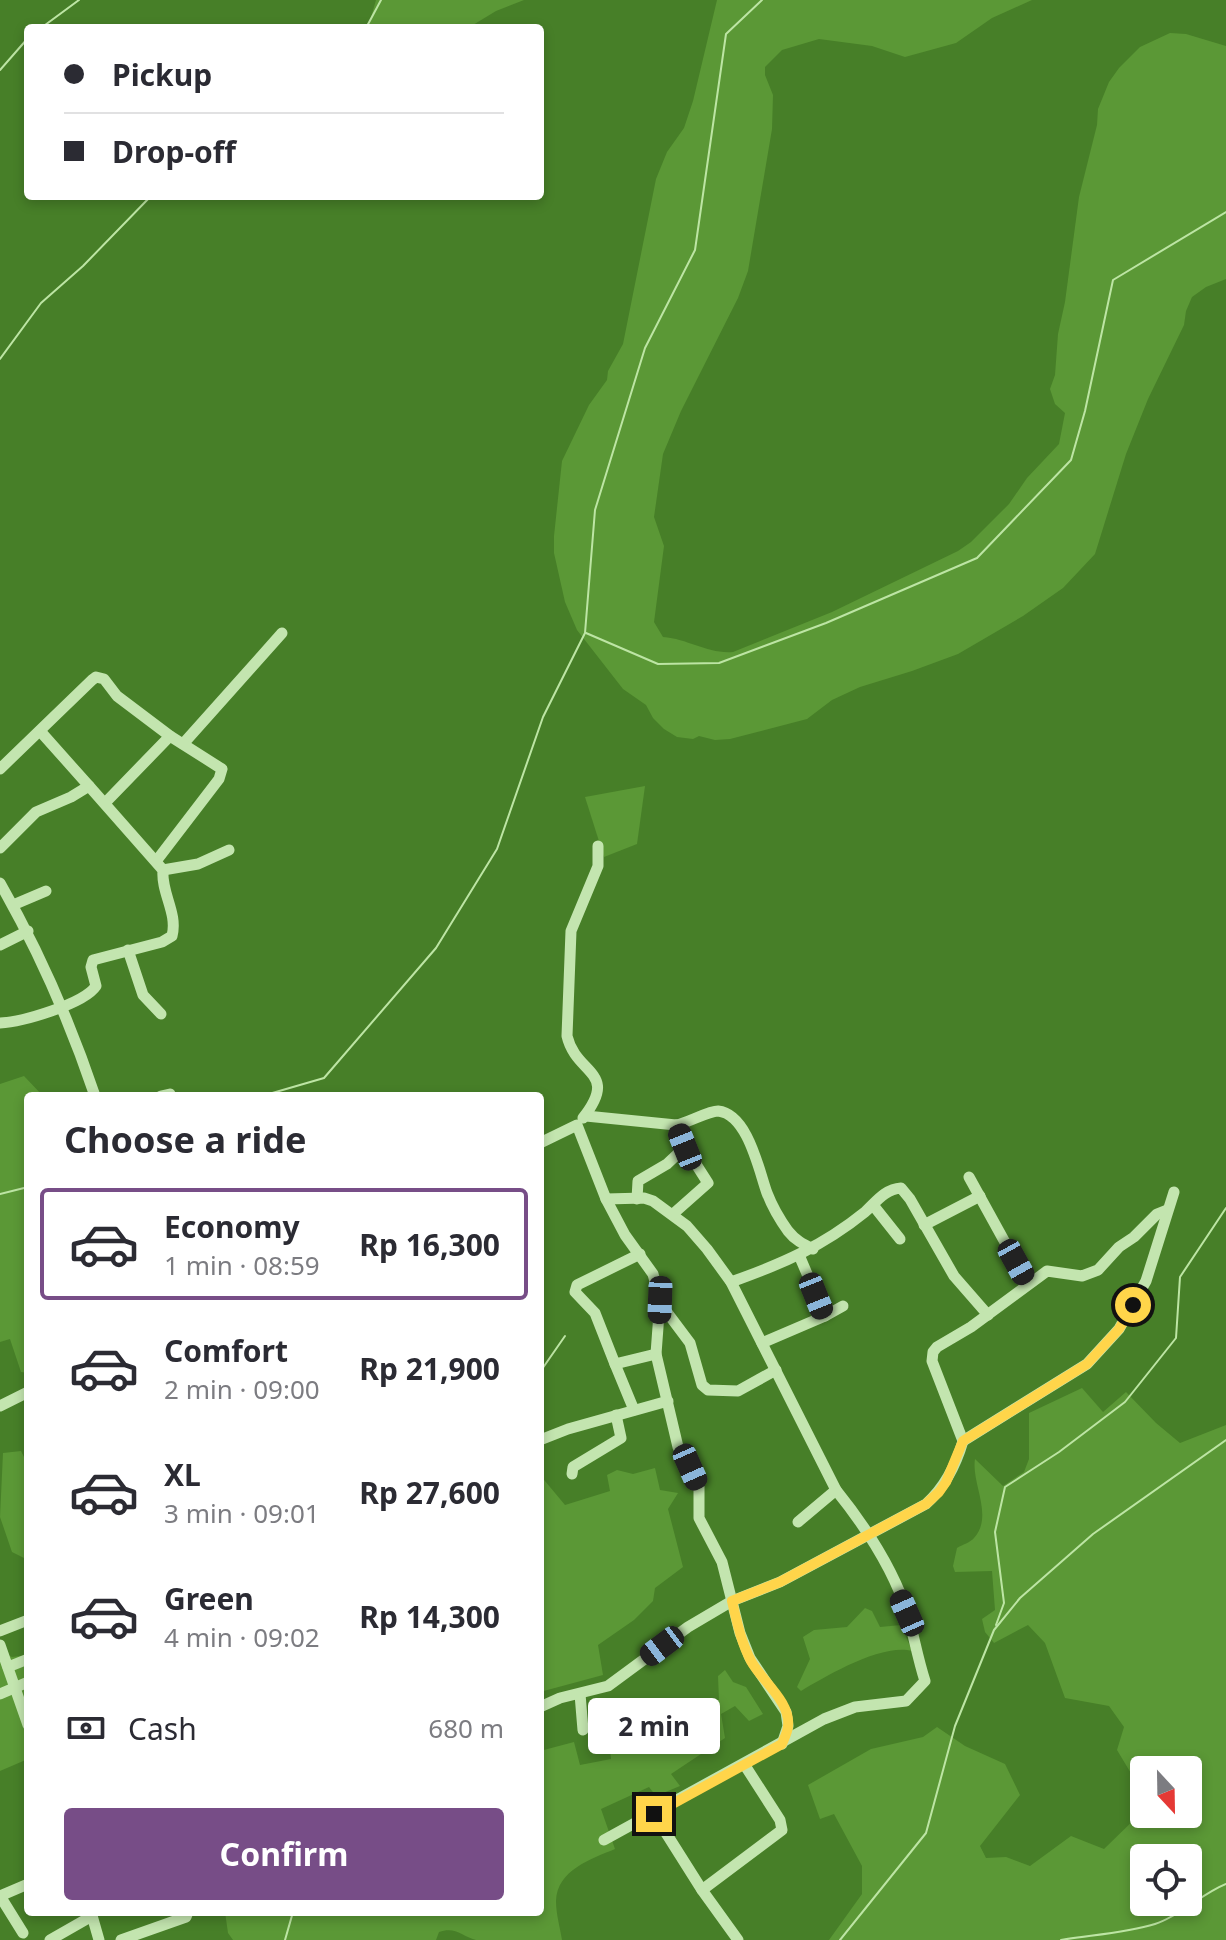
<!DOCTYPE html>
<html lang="en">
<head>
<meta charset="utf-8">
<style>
	:root { --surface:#fff; --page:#f2f2f3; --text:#2b2b33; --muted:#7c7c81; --line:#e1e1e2; --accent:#774d87 }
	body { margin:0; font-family:"Noto Sans",sans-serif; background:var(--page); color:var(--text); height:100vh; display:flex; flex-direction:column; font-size:30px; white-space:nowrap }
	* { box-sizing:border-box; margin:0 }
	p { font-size:26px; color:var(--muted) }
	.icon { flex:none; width:44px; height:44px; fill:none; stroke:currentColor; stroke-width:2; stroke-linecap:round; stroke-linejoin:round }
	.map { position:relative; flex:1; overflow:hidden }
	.panel { position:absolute; left:24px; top:1092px; width:520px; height:824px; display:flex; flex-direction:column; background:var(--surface); border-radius:8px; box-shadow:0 4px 12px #0003 }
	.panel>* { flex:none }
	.banner { position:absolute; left:24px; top:24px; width:520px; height:176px; border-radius:8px; box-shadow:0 4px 12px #0003; display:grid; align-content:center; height:176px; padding:0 40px; background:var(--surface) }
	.needle { width:52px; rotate:158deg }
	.tools { position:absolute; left:1130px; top:1756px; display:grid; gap:16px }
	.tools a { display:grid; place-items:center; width:72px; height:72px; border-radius:8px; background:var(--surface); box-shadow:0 4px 12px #0003; font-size:40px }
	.end { position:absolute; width:36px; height:36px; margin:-18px; border:10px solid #ffd54a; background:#111; box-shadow:0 0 0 4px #111 }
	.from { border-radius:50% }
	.bubble { position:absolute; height:56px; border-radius:8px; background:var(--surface); box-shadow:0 4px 12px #0003; font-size:26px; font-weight:700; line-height:56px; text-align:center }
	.car { position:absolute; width:24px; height:48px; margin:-24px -12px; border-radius:10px; box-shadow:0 0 6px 2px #0007; background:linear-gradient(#222 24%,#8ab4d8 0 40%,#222 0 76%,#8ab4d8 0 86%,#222 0) }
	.banner b { display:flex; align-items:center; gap:28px; height:76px; font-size:30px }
	.banner b+b { border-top:2px solid var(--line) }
	.banner i { width:20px; height:20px; background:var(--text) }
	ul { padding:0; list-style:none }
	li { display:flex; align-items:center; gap:24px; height:112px; margin:0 16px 12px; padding:0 24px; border:4px solid transparent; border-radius:8px }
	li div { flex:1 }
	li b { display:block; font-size:30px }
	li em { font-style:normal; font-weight:700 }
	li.active { border-color:var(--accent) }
	li>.icon { width:72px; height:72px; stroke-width:1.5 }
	h2 { padding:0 40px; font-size:36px; line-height:96px }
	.pay { display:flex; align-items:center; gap:20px; height:88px; padding:0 40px; font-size:30px }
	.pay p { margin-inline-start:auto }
	.button { display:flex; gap:16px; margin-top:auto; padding:16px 40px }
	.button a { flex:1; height:92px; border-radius:8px; background:var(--accent); color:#fff; font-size:32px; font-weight:700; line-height:92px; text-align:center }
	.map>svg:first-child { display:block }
</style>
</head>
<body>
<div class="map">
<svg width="1226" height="1940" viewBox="0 0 1226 1940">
	<rect width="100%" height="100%" fill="#477f28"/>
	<g fill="#5b9836" fill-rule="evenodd">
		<polygon points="376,0 524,0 496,11 468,28 368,28"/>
		<path d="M717,0H1032L992,18L956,43L905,57L872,46L819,39L782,50L765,67V75L773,95L772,129L748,271L738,298L681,411L663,454L654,517L664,546L654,622L663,637C689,639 707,654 733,652L832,612L958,551L971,542L1009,504L1027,478L1059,444L1065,413L1055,404L1050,389L1055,375L1058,334L1065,302L1079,197L1097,125L1098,109L1109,82L1119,68L1140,47L1170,33L1186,34L1226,46V279L1206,287L1192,297L1186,311L1184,325L1148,399L1126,454L1095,554L1063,588L1023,616L958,654L912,671L860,687L832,700L807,719L730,739L715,740L699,736L693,739L677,737L664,729L653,718L646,705L623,689L577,630L565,602L554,553V536L562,461L589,405L607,380L608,371L623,344L656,179L667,152L684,128L693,101Z"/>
		<polygon points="645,786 637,844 604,857 585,797"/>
		<polygon points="24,1076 43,1096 28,1096 28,1373 21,1372 10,1339 0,1342 0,1084"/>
		<path d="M1082,1388L1103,1412L1126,1392L1156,1423L1180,1443L1226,1425V1940H829L862,1894V1866L834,1814L820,1819L808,1785L871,1749L923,1737L937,1727L965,1746L1005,1764L1020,1795L980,1846L986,1858L1006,1857L1030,1866L1071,1836L1104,1849L1144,1810V1814H1188V1770H1144V1795L1117,1750L1124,1727L1109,1706L1065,1698L1045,1643L1028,1625L994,1643L985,1632L982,1619L995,1610L992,1571L955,1572L953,1566L957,1548C962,1545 971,1542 974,1538C994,1516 971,1483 975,1459L1003,1486L1024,1472L1029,1459V1413ZM1144,1858H1188V1902H1144Z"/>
		<polygon points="21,1451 28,1465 28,1569 26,1559 12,1552 0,1517 3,1453"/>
		<polygon points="655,1468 660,1490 678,1493 668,1509 683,1567 655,1588 653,1601 634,1620 598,1645 603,1675 540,1692 540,1475 565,1505 610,1491 607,1475 617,1470 633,1474"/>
		<path d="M865,1608L872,1611L880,1627L901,1625L912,1651C882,1643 826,1676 801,1691L797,1687L810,1659L803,1637L814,1630L847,1627Z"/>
		<polygon points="0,1651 12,1657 28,1655 28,1759 0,1771"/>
		<path d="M725,1670L733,1682L746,1687L763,1714L749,1721L735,1706L721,1714L725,1738L671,1774L680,1786L656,1796L649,1787L601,1809L615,1849C591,1859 557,1870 556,1901C556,1914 560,1927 562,1940C541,1940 494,1940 476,1940C462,1936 455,1926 439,1932L436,1940H233L228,1933L225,1912H362L377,1916L379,1912H540V1751L574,1742L580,1765L611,1759L606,1713C641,1696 661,1695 692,1717L719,1700L718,1676Z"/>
	</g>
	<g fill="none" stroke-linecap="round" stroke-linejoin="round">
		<g stroke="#bde5a4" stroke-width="2">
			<polyline points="41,28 79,0"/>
			<polyline points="366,28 381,0"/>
			<polyline points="0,70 28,38"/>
			<polyline points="0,359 41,303 83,266 151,196"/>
			<polyline points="586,633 658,664 719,663 826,623 977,558 1071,460 1085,411 1113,280 1226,212"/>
			<polyline points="262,1096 324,1078 436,948 497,849 543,717 585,633 595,510 645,348 695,250 726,34 762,0"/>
			<polyline points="0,1194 28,1187"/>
			<polyline points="540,1372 565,1336"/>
			<polyline points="996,1625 1004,1603 995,1532 1005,1487 1059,1452 1125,1402 1176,1338 1180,1277 1226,1208"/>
			<polyline points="285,1940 293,1912"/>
			<polyline points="840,1940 926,1833 955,1726 994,1630 1020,1598 1093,1534 1226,1440"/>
			<path d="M1061,1940C1091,1935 1126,1933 1155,1924C1182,1915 1201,1894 1226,1884"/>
		</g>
		<g stroke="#c3e5af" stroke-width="11">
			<polyline points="40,731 89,786"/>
			<polyline points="183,744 282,633"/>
			<polyline points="0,769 92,680 96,677 104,679 117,696 170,736 222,769 219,779 157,860"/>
			<polyline points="106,802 170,736"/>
			<path d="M0,848L36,812L71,797L89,786L163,870C161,893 178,913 172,936L162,942L93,960L91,967L96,986C84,1004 22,1022 0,1023"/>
			<polyline points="163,870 198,864 229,850"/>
			<path d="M0,883C39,951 70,1022 95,1096"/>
			<polyline points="13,905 46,891"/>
			<polyline points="0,945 28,931"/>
			<polyline points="128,950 143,995 161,1014"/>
			<polyline points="161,1096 170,1094"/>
			<path d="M586,1116L676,1125C688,1123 708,1111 718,1111C748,1114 759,1171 767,1193C772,1206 780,1220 788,1231C795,1240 803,1244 813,1249"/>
			<path d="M583,1118C620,1071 576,1075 567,1036L571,931L598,866V846"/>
			<path d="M540,1143L577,1125L606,1199L644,1198L653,1201L687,1226L707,1249L731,1282L836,1490C865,1526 894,1570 908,1615C914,1637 918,1659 925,1681L906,1701L855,1707L824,1719L604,1840"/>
			<polyline points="969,1177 1028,1284"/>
			<polyline points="606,1199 625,1235 653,1274 660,1300 666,1311 690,1343 702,1385 708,1390 738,1391 776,1370"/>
			<polyline points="637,1199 638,1181 667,1164 685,1147 676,1125"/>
			<polyline points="873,1205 900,1239"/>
			<polyline points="673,1214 708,1183 685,1147"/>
			<polyline points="924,1225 980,1196"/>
			<polyline points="640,1254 577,1285 575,1292 595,1313 615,1364 656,1354"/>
			<path d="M731,1282C782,1264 823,1246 865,1212C876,1202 885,1189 901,1188L910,1199L954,1276L988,1315"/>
			<polyline points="660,1300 656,1354 678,1447 699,1487 699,1518 722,1562 740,1633 750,1658 786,1712 788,1726 782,1744"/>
			<polyline points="825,1316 843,1306"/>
			<polyline points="762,1343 825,1316 799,1255"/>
			<polyline points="615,1364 634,1410"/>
			<polyline points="0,1406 28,1392"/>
			<polyline points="540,1440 568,1429 668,1401"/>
			<polyline points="963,1441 1087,1364 1119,1329 1146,1281 1174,1192"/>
			<polyline points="572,1474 573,1467 621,1438 616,1415"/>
			<polyline points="798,1522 836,1490"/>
			<polyline points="0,1631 28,1620"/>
			<polyline points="0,1645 28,1725"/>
			<polyline points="8,1667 28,1659"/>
			<polyline points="0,1694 28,1682"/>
			<polyline points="580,1694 583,1730"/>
			<path d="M540,1707L560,1698L608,1686L688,1627L732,1601L780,1582L926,1504C945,1487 956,1465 963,1441L932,1361L933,1352L937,1347L971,1327L1047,1271L1082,1276L1098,1270L1119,1247L1134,1237L1157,1214L1167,1210"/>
			<polyline points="654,1814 702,1890 738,1940"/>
			<polyline points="702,1890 782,1830 780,1820 744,1764"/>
			<polyline points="91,1912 99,1940"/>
			<polyline points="23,1933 0,1896 28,1884"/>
			<polyline points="50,1940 92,1916"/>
			<polyline points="121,1940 186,1917 188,1912"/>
		</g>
	</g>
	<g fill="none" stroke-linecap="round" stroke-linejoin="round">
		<path stroke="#ffd54a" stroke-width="10" d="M654,1814L782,1744C784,1739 788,1731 788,1726C791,1702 762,1681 751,1661C741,1642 737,1622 732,1601L780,1582L926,1504L939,1492L946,1482L963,1441L1087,1364L1119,1329L1133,1305"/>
	</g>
</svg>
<div class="tools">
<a><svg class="needle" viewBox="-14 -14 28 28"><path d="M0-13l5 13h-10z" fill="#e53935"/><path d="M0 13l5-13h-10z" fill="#7c7c81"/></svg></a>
<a><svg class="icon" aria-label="locate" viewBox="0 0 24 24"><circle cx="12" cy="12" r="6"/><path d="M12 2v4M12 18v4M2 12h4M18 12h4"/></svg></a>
</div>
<i class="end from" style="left:1133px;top:1305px"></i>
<i class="end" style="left:654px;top:1814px"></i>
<div class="bubble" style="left:588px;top:1698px;width:132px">2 min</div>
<i class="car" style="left:685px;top:1147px;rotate:338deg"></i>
<i class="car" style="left:1016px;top:1262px;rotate:151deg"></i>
<i class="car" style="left:816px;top:1296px;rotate:158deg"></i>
<i class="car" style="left:660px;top:1300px;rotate:182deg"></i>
<i class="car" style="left:690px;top:1467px;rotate:156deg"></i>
<i class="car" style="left:907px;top:1613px;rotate:336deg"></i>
<i class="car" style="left:662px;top:1646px;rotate:233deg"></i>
<div class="banner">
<b><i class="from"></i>Pickup</b>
<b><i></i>Drop-off</b>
</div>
<section class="panel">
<h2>Choose a ride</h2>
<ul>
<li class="active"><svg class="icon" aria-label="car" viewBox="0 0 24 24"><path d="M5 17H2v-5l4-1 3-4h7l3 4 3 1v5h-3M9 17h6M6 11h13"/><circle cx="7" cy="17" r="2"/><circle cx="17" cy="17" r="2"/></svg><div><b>Economy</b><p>1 min · 08:59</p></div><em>Rp 16,300</em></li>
<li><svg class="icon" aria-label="car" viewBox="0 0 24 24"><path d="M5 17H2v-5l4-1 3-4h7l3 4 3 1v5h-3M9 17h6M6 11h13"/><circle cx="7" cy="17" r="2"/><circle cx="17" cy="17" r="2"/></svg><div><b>Comfort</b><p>2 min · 09:00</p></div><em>Rp 21,900</em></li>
<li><svg class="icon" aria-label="car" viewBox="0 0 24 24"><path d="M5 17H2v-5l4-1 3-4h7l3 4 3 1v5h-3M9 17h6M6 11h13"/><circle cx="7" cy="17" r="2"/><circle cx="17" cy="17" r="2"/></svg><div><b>XL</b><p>3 min · 09:01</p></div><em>Rp 27,600</em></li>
<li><svg class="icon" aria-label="car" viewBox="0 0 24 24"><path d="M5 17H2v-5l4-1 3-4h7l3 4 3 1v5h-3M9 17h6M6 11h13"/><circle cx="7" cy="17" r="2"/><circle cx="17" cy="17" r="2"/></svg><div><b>Green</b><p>4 min · 09:02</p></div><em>Rp 14,300</em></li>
</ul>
<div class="pay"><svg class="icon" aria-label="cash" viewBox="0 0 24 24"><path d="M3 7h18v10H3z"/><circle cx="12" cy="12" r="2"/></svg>Cash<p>680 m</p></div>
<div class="button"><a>Confirm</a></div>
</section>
</div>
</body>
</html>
